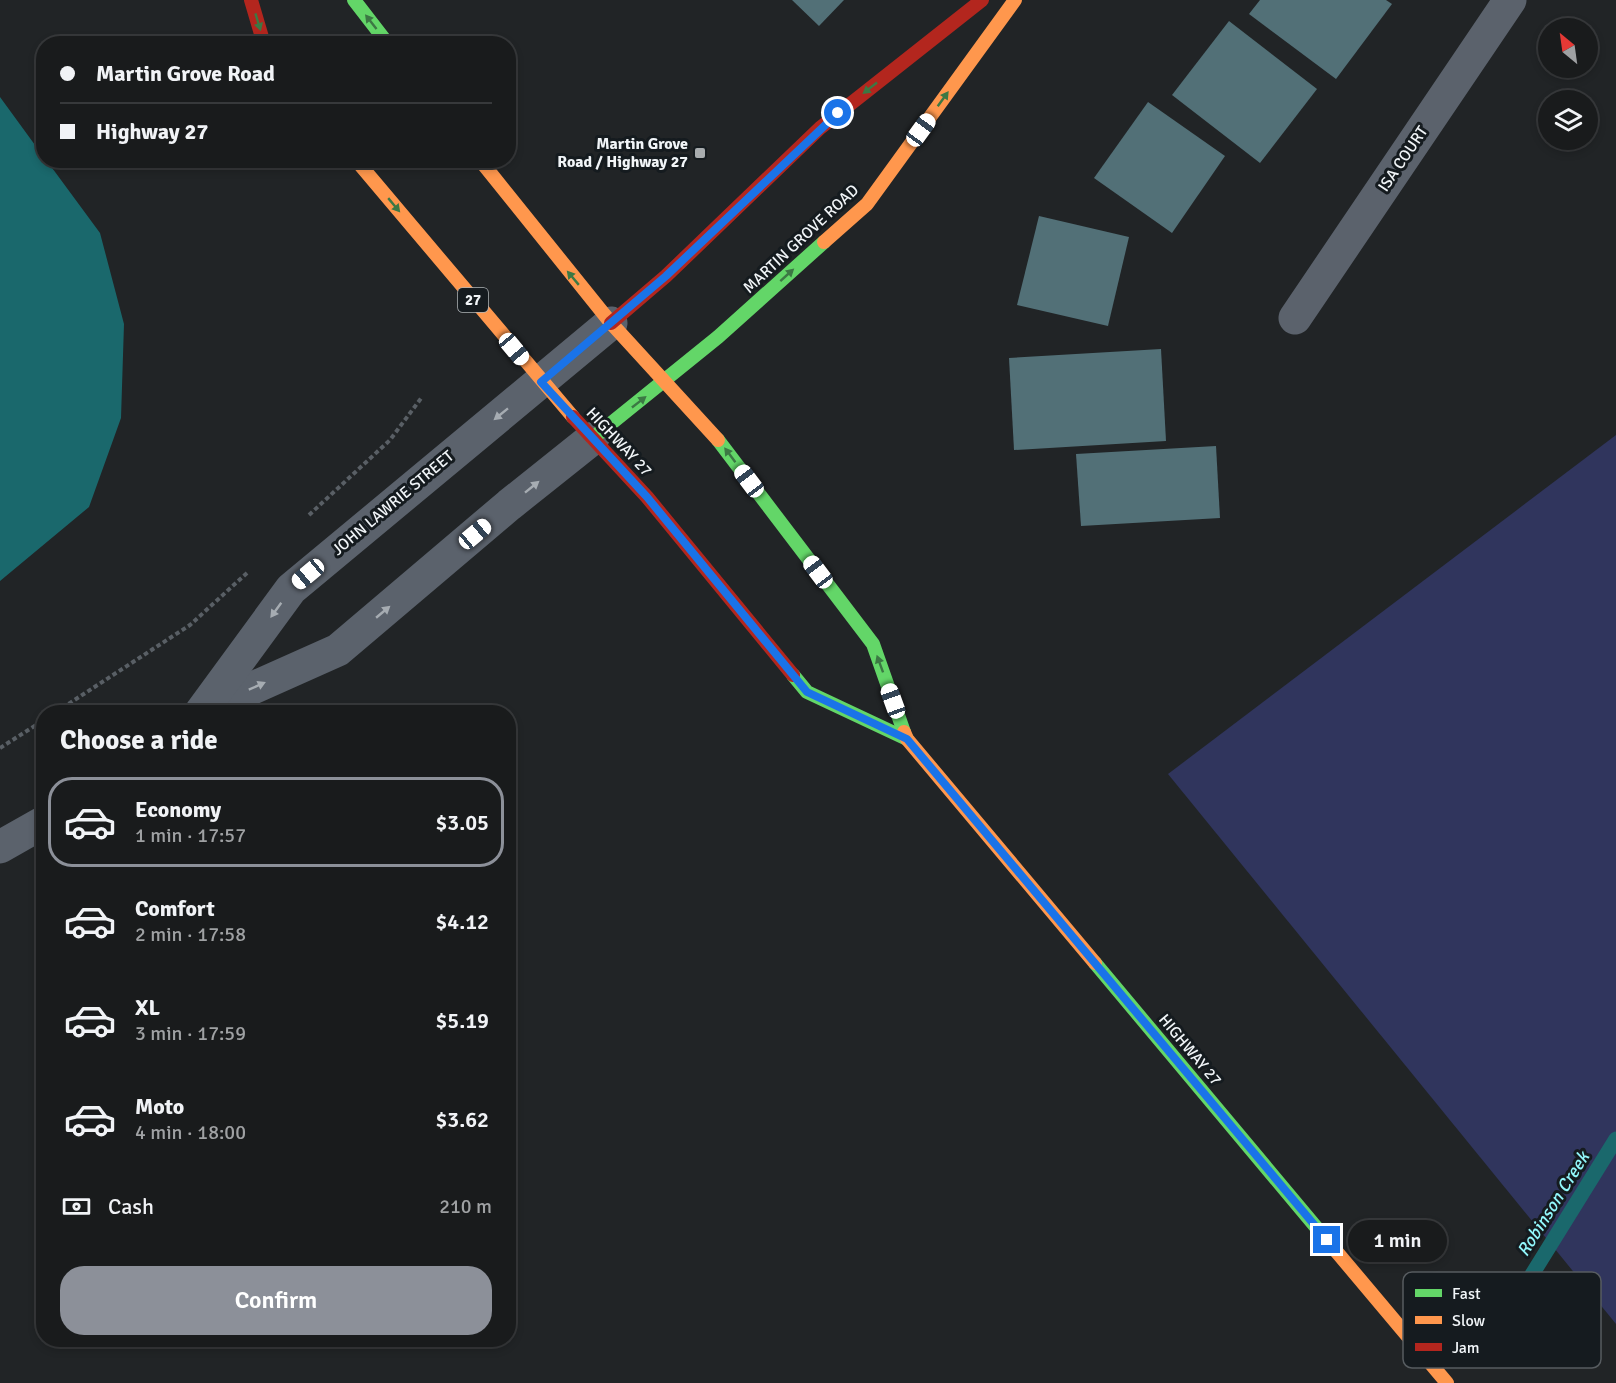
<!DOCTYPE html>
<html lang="en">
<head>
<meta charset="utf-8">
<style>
	:root { --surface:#191b1c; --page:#222425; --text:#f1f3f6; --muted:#9fa1a3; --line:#37393b; --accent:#8c9099 }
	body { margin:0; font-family:Signika,sans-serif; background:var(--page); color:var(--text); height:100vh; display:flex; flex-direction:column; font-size:22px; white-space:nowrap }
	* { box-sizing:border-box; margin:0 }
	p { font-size:20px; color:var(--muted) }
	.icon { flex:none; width:33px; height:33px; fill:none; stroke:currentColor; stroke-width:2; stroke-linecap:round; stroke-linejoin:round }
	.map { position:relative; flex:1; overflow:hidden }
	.panel { position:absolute; left:36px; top:705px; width:480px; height:642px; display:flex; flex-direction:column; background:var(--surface); border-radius:24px; box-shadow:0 3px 9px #0003,0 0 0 2px var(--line) }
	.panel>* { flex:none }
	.top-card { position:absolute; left:36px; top:36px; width:480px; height:132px; border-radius:24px; box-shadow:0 3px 9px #0003,0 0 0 2px var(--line); display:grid; align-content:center; height:132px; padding:0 24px; background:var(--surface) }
	.needle { width:39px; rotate:331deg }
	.fabs { position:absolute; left:1538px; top:18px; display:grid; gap:12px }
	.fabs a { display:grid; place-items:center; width:60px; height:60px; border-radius:50%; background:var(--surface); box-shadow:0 3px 9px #0003,0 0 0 2px var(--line); font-size:30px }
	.end { position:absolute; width:27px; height:27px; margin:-14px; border:8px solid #1a73e8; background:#fff; box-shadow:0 0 0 3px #fff }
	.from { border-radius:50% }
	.bubble { position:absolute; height:42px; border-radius:21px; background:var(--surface); box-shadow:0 3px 9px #0003,0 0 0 2px var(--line); font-size:20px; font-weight:600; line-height:42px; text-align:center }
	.car { position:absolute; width:18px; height:36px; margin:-18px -9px; border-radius:8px; box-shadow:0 0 4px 2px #0007; background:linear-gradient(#fff 24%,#345 0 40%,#fff 0 76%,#345 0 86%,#fff 0) }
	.top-card b { display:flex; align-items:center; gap:21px; height:57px; font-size:22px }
	.top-card b+b { border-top:2px solid var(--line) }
	.top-card i { width:15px; height:15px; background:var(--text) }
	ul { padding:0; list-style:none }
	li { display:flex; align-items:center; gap:18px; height:90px; margin:0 12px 9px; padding:0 12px; border:3px solid transparent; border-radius:24px }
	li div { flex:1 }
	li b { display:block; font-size:22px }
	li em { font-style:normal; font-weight:600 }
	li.active { border-color:var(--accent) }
	li>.icon { width:54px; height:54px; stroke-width:1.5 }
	h2 { padding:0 24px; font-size:27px; line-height:72px }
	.pay { display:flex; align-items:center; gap:15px; height:66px; padding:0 24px; font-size:22px }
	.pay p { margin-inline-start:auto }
	.action { display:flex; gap:12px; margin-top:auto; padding:12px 24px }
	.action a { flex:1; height:69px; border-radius:24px; background:var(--accent); color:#fff; font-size:24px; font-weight:600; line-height:69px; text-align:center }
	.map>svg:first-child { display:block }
</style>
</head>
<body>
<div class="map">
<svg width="1616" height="1383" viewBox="0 0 1616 1383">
	<rect width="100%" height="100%" fill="#212426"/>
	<polygon fill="#30355d" points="1616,435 1616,1324 1168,774"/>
	<polygon fill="#1a686c" points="0,97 43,156 44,160 47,161 100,233 124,324 121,418 89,507 0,581"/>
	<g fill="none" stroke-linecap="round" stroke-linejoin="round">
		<polyline stroke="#1a686c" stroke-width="15" points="1523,1289 1616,1139"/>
	</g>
	<g fill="#527077">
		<polygon points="792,0 844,0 819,26"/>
		<polygon points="1260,0 1386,0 1392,4 1336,79 1249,14"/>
		<polygon points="1229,21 1317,89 1260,163 1172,95"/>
		<polygon points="1148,102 1225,156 1172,233 1094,178"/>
		<polygon points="1039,216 1129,237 1108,326 1017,305"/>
		<polygon points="1161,349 1166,441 1014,450 1009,358"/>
		<polygon points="1216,446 1220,518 1081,526 1076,454"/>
	</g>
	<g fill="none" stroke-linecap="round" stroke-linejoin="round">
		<g stroke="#595f65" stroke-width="4" stroke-dasharray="4.5 3" stroke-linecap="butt">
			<polyline points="309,515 390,440 422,397"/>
			<polyline points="56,712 190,625 248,572"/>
			<polyline points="0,748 44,720"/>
		</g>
		<g stroke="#5b626c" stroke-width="33">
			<polyline points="1295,318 1510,0"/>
			<polyline points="206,709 338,650 509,505 593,438"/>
			<polyline points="201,712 291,589 611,323"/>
			<polyline points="0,847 44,822"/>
		</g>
		<g stroke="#63d668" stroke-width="14">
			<polyline points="354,0 388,44"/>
			<polyline points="593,438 718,337 824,242"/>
			<polyline points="718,440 873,644 904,732"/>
			<polyline points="793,675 807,692 907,739"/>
			<polyline points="1095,963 1336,1251"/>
		</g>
		<g stroke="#ff974d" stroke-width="14">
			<polyline points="356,160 573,417"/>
			<polyline points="480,160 611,323 718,440"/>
			<polyline points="824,242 867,204 1015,0"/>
			<polyline points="904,732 907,739 1095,963"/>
			<polyline points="1336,1251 1447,1383"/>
		</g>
		<g stroke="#b3261e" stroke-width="14">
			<polyline points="251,0 264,44"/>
			<polyline points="611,323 666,276 820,128 982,0"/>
			<polyline points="573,417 647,497 793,675"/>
		</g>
	</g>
	<defs><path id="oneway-solid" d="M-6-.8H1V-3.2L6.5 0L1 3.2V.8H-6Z" transform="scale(1.5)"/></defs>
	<g fill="#3c7844">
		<use href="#oneway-solid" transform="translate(258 22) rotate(73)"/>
		<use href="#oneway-solid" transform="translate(371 22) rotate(-128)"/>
		<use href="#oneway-solid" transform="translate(870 88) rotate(142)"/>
		<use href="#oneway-solid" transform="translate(943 99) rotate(-54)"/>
		<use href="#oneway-solid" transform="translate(394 205) rotate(50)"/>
		<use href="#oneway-solid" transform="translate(787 275) rotate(-42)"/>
		<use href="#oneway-solid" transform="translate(573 278) rotate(-130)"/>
		<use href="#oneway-solid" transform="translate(639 402) rotate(-38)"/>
		<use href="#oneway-solid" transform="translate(730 455) rotate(-127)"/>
		<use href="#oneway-solid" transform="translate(880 664) rotate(-110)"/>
	</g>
	<g fill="#a6acb2">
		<use href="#oneway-solid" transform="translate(501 414) rotate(141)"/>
		<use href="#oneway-solid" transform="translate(532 487) rotate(-39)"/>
		<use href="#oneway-solid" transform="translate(276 610) rotate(126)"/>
		<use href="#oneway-solid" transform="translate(383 612) rotate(-40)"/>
		<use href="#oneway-solid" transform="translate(257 686) rotate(-24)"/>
	</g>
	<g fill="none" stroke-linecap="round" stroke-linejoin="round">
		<polyline stroke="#1a73e8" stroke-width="8" points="838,113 666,276 541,382 647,497 807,692 907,739 1327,1240"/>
	</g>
	<rect fill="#a8acae" stroke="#151b1f" stroke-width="2" x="694" y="147" width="12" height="12" rx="3"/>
	<g text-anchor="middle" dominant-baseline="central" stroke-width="6" stroke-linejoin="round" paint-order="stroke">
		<rect fill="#151b1f" stroke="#afb4b7" stroke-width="1.5" x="458" y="288" width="30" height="24" rx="4.5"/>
		<g font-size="15" font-weight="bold" fill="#f1f5f8">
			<text x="473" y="300">27</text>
		</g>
		<g font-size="16" font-weight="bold" fill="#f1f5f8" stroke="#151b1f" text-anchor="end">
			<text x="688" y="144">Martin Grove<tspan x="688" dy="18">Road / Highway 27</tspan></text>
		</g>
		<g font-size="16" fill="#f1f5f8" stroke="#151b1f">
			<text transform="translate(1403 159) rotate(-56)">ISA COURT</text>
			<text transform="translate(801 239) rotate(-43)">MARTIN GROVE ROAD</text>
			<text transform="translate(619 442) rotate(47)">HIGHWAY 27</text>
			<text transform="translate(393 503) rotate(-40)">JOHN LAWRIE STREET</text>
			<text transform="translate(1190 1050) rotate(50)">HIGHWAY 27</text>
		</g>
		<g font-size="18" font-style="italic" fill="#92f8fc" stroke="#151b1f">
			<text transform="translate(1553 1204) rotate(-58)">Robinson Creek</text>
		</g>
	</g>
	<rect x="1403" y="1272" width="198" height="96" rx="9" fill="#151b1f" stroke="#575c60" stroke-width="1.5"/>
	<rect x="1415" y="1289" width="27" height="8" fill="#63d668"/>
	<rect x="1415" y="1316" width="27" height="8" fill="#ff974d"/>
	<rect x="1415" y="1343" width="27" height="8" fill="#b3261e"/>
	<g font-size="16" fill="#f1f5f8">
		<text x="1452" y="1299">Fast</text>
		<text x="1452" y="1326">Slow</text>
		<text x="1452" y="1353">Jam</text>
	</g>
</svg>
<div class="fabs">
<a><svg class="needle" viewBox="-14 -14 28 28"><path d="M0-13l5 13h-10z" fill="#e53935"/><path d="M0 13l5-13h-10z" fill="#9fa1a3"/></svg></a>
<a><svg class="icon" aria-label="layers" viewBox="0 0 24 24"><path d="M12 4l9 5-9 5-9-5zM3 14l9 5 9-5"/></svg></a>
</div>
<i class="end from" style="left:838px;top:113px"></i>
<i class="end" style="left:1327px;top:1240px"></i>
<div class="bubble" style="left:1348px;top:1220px;width:99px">1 min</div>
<i class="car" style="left:921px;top:130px;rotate:36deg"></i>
<i class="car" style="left:514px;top:349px;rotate:140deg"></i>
<i class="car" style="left:749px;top:481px;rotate:323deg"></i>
<i class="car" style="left:475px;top:534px;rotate:50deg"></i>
<i class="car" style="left:818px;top:572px;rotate:323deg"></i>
<i class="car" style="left:308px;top:574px;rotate:230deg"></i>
<i class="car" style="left:893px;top:701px;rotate:340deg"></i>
<div class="top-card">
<b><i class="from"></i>Martin Grove Road</b>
<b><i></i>Highway 27</b>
</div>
<section class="panel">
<h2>Choose a ride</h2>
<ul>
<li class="active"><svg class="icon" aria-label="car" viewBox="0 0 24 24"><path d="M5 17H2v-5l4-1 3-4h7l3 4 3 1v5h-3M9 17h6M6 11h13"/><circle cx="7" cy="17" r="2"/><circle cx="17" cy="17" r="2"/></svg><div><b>Economy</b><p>1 min · 17:57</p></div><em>$3.05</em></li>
<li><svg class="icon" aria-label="car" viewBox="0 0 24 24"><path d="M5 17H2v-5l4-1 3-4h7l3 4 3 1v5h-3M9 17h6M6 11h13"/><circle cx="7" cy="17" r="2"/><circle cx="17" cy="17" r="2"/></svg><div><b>Comfort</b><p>2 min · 17:58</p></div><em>$4.12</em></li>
<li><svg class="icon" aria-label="car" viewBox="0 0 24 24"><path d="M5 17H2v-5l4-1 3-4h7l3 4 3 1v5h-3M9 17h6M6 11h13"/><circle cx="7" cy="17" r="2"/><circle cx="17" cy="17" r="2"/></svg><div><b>XL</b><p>3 min · 17:59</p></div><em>$5.19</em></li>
<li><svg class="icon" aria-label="car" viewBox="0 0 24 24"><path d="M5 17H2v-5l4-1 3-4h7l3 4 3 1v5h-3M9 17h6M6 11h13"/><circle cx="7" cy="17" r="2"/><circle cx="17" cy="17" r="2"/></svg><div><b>Moto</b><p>4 min · 18:00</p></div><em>$3.62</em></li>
</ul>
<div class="pay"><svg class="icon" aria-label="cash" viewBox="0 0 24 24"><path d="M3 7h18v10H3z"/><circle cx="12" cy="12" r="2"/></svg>Cash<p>210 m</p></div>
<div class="action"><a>Confirm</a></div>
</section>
</div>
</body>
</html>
